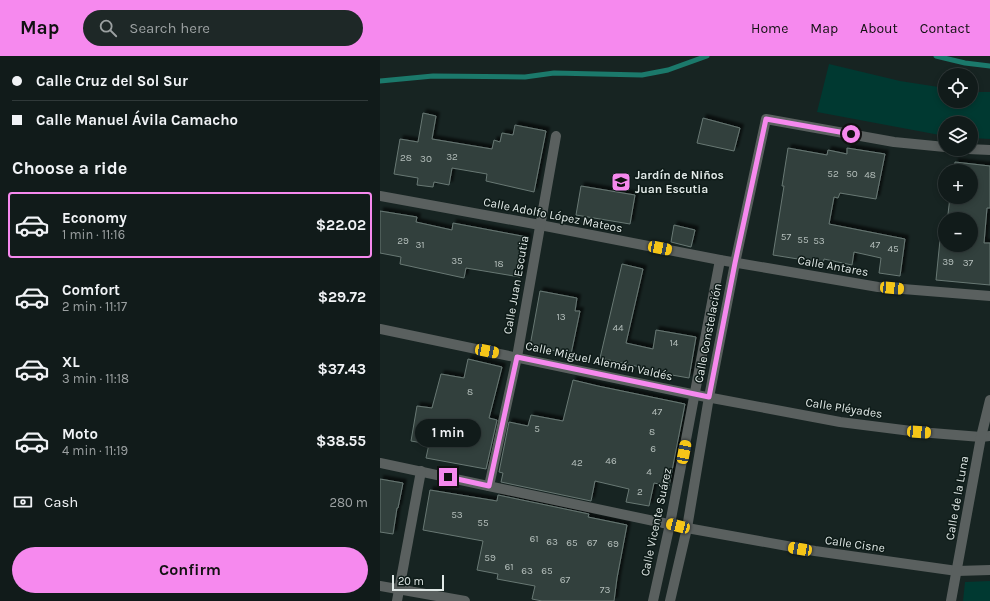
<!DOCTYPE html>
<html lang="en">
<head>
<meta charset="utf-8">
<style>
	:root { --surface:#111b1a; --page:#1e2827; --text:#f1f3f6; --muted:#9ca1a2; --line:#303939; --accent:#f689ee }
	body { margin:0; font-family:Karla,sans-serif; background:var(--page); color:var(--text); height:100vh; display:flex; flex-direction:column; font-size:15px; white-space:nowrap }
	* { box-sizing:border-box; margin:0 }
	p { font-size:13px; color:var(--muted) }
	.icon { flex:none; width:22px; height:22px; fill:none; stroke:currentColor; stroke-width:2; stroke-linecap:round; stroke-linejoin:round }
	.map { position:relative; flex:1; overflow:hidden }
	.side { display:flex; flex-direction:column; background:var(--surface); width:380px }
	.side>* { flex:none }
	.banner { display:grid; align-content:center; height:88px; padding:0 12px; background:var(--surface) }
	.controls { position:absolute; left:558px; top:12px; display:grid; gap:8px }
	.controls a { display:grid; place-items:center; width:40px; height:40px; border-radius:50%; background:var(--surface); box-shadow:0 2px 6px #0003,0 0 0 1px var(--line); font-size:20px }
	.scale { position:absolute; left:12px; bottom:10px; width:52px; box-sizing:border-box; padding-left:4px; border:2px solid #e1e9e7; border-top:0; font-size:11px; line-height:14px; white-space:nowrap; color:#e1e9e7; -webkit-text-stroke:3px #0e1b18; paint-order:stroke }
	.end { position:absolute; width:18px; height:18px; margin:-9px; border:5px solid #f689ee; background:#111; box-shadow:0 0 0 2px #111 }
	.from { border-radius:50% }
	.bubble { position:absolute; height:28px; border-radius:14px; background:var(--surface); box-shadow:0 2px 6px #0003,0 0 0 1px var(--line); font-size:13px; font-weight:700; line-height:28px; text-align:center }
	.car { position:absolute; width:12px; height:24px; margin:-12px -6px; border-radius:5px; box-shadow:0 0 3px 1px #0007; background:linear-gradient(#f5c518 24%,#345 0 40%,#f5c518 0 76%,#345 0 86%,#f5c518 0) }
	.banner b { display:flex; align-items:center; gap:14px; height:38px; font-size:15px }
	.banner b+b { border-top:1px solid var(--line) }
	.banner i { width:10px; height:10px; background:var(--text) }
	ul { padding:0; list-style:none }
	li { display:flex; align-items:center; gap:12px; height:66px; margin:0 8px 6px; padding:0 4px; border:2px solid transparent; border-radius:4px }
	li div { flex:1 }
	li b { display:block; font-size:15px }
	li em { font-style:normal; font-weight:700 }
	li.current { border-color:var(--accent) }
	li>.icon { width:36px; height:36px; stroke-width:1.5 }
	h2 { padding:0 12px; font-size:18px; line-height:48px }
	.pay { display:flex; align-items:center; gap:10px; height:44px; padding:0 12px; font-size:15px }
	.pay p { margin-inline-start:auto }
	.button { display:flex; gap:8px; margin-top:auto; padding:8px 12px }
	.button a { flex:1; height:46px; border-radius:24px; background:var(--accent); color:#111; font-size:16px; font-weight:700; line-height:46px; text-align:center }
	header { display:flex; align-items:center; gap:24px; box-sizing:border-box; height:56px; padding:0 20px; background:var(--accent); color:#111 }
	header strong { font-size:19px }
	nav { display:flex; gap:22px; margin-inline-start:auto; font-size:14px }
	.search { width:280px; height:36px; background:var(--page); display:flex; align-items:center; gap:10px; box-sizing:border-box; padding:0 14px; border-radius:22px; color:var(--muted); font-size:15px }
	main { display:flex; flex:1; min-height:0 }
	.map>svg:first-child { display:block }
</style>
</head>
<body>
<header>
<strong>Map</strong>
<div class="search"><svg class="icon" aria-label="search" viewBox="0 0 24 24"><circle cx="10" cy="10" r="6"/><path d="M15 15l6 6"/></svg>Search here</div>
<nav><a>Home</a><a>Map</a><a>About</a><a>Contact</a></nav>
</header>
<main>
<section class="side">
<div class="banner">
<b><i class="from"></i>Calle Cruz del Sol Sur</b>
<b><i></i>Calle Manuel Ávila Camacho</b>
</div>
<h2>Choose a ride</h2>
<ul>
<li class="current"><svg class="icon" aria-label="car" viewBox="0 0 24 24"><path d="M5 17H2v-5l4-1 3-4h7l3 4 3 1v5h-3M9 17h6M6 11h13"/><circle cx="7" cy="17" r="2"/><circle cx="17" cy="17" r="2"/></svg><div><b>Economy</b><p>1 min · 11:16</p></div><em>$22.02</em></li>
<li><svg class="icon" aria-label="car" viewBox="0 0 24 24"><path d="M5 17H2v-5l4-1 3-4h7l3 4 3 1v5h-3M9 17h6M6 11h13"/><circle cx="7" cy="17" r="2"/><circle cx="17" cy="17" r="2"/></svg><div><b>Comfort</b><p>2 min · 11:17</p></div><em>$29.72</em></li>
<li><svg class="icon" aria-label="car" viewBox="0 0 24 24"><path d="M5 17H2v-5l4-1 3-4h7l3 4 3 1v5h-3M9 17h6M6 11h13"/><circle cx="7" cy="17" r="2"/><circle cx="17" cy="17" r="2"/></svg><div><b>XL</b><p>3 min · 11:18</p></div><em>$37.43</em></li>
<li><svg class="icon" aria-label="car" viewBox="0 0 24 24"><path d="M5 17H2v-5l4-1 3-4h7l3 4 3 1v5h-3M9 17h6M6 11h13"/><circle cx="7" cy="17" r="2"/><circle cx="17" cy="17" r="2"/></svg><div><b>Moto</b><p>4 min · 11:19</p></div><em>$38.55</em></li>
</ul>
<div class="pay"><svg class="icon" aria-label="cash" viewBox="0 0 24 24"><path d="M3 7h18v10H3z"/><circle cx="12" cy="12" r="2"/></svg>Cash<p>280 m</p></div>
<div class="button"><a>Confirm</a></div>
</section>
<div class="map">
<svg width="610" height="545" viewBox="0 0 610 545">
	<defs>
		<filter id="shadow"><feDropShadow dx="3.5" dy="-3.5" stdDeviation="1" flood-color="#0009"/></filter>
	</defs>
	<rect width="100%" height="100%" fill="#172422"/>
	<g fill="#003931">
		<polygon points="449,8 520,25 565,32 565,45 591,45 591,36 610,36 610,83 591,82 591,67 565,67 565,80 437,56"/>
		<polygon points="610,525 610,545 583,545 585,526"/>
	</g>
	<g fill="none" stroke-linecap="round" stroke-linejoin="round">
		<g stroke="#1b796b" stroke-width="5">
			<polyline points="556,0 585,7 610,10"/>
			<polyline points="0,25 53,20 145,21 174,17 262,19 288,14 327,0"/>
		</g>
	</g>
	<g fill="#32403c" stroke="#687874" filter="url(#shadow)">
		<polygon points="43,57 56,60 52,83 112,93 114,84 120,86 122,77 133,79 135,69 166,75 154,136 106,125 107,118 72,112 69,129 54,126 53,131 37,129 38,122 14,118 20,83 38,86"/>
		<polygon points="323,62 360,72 354,95 317,87"/>
		<polygon points="408,92 447,99 448,94 467,98 467,92 505,98 496,143 460,137 458,142 454,141 449,168 525,183 520,220 499,217 501,202 474,196 472,209 444,203 443,207 393,199 404,130 402,130"/>
		<polygon points="575,106 610,110 610,152 607,152 604,187 610,187 610,229 556,224 560,184 565,185 565,189 591,189 591,163 584,163 584,160 568,158 570,141 591,141 591,115 574,115"/>
		<polygon points="201,130 255,139 250,168 196,159"/>
		<polygon points="0,155 37,161 36,166 72,174 73,167 147,181 140,221 86,212 84,222 20,208 21,201 0,197"/>
		<polygon points="294,169 315,174 311,191 291,186"/>
		<polygon points="242,208 263,213 246,287 273,293 276,274 316,281 309,322 269,315 269,313 220,302"/>
		<polygon points="160,235 197,242 195,255 200,255 191,298 150,290"/>
		<polygon points="88,303 122,311 109,362 117,364 106,413 46,402 49,388 31,385 37,350 52,352 61,318 84,322"/>
		<polygon points="193,324 218,330 305,348 289,430 274,427 269,450 246,446 249,433 215,425 211,445 121,426 123,417 119,416 129,366 148,370 151,359 183,365"/>
		<polygon points="0,423 23,427 18,452 17,452 13,478 0,476"/>
		<polygon points="50,434 117,445 118,439 209,458 208,461 247,469 237,522 234,545 162,545 152,543 155,530 117,523 118,518 97,514 103,485 43,474"/>
	</g>
	<g fill="none" stroke-linecap="round" stroke-linejoin="round">
		<g stroke="#5a605f" stroke-width="10">
			<polyline points="588,93 610,94"/>
			<polyline points="0,140 160,169 340,204 498,231 610,240"/>
			<polyline points="0,273 316,339 460,366 539,376 601,381 610,380"/>
			<polyline points="0,407 307,472 435,495 577,515 610,514"/>
			<polyline points="109,430 137,301 176,80"/>
			<polyline points="0,530 85,545"/>
			<polyline points="17,545 41,415"/>
			<polyline points="273,545 290,468 340,204"/>
			<polyline points="290,545 307,472 329,341 355,207 386,63 514,86 565,91"/>
			<polyline points="571,545 601,381 610,344"/>
		</g>
	</g>
	<g fill="none" stroke-linecap="round" stroke-linejoin="round">
		<polyline stroke="#f689ee" stroke-width="5" points="68,421 109,430 137,301 329,341 355,207 386,63 471,78"/>
	</g>
	<defs>
		<g id="school-square" transform="scale(1)"><rect x="-9" y="-9" width="18" height="18" rx="4" fill="#f689ee" stroke="#0e1b18"/><path d="M0-5L7-2L0 1L-7-2ZM-4 1L0 2.5L4 1V4Q0 6-4 4Z" fill="#111"/></g>
	</defs>
	<g fill-rule="evenodd">
		<use href="#school-square" x="241" y="126"/>
	</g>
	<g text-anchor="middle" dominant-baseline="central" stroke-width="3" stroke-linejoin="round" paint-order="stroke">
		<g font-size="10" fill="#b5bfbc">
			<text x="72" y="101">32</text>
			<text x="26" y="102">28</text>
			<text x="46" y="103">30</text>
			<text x="453" y="118">52</text>
			<text x="472" y="118">50</text>
			<text x="490" y="119">48</text>
			<text x="406" y="181">57</text>
			<text x="423" y="184">55</text>
			<text x="23" y="185">29</text>
			<text x="439" y="185">53</text>
			<text x="40" y="189">31</text>
			<text x="495" y="189">47</text>
			<text x="513" y="193">45</text>
			<text x="77" y="205">35</text>
			<text x="568" y="206">39</text>
			<text x="588" y="207">37</text>
			<text x="119" y="208">18</text>
			<text x="181" y="261">13</text>
			<text x="238" y="272">44</text>
			<text x="294" y="287">14</text>
			<text x="90" y="336">8</text>
			<text x="277" y="356">47</text>
			<text x="157" y="373">5</text>
			<text x="272" y="376">8</text>
			<text x="273" y="393">6</text>
			<text x="231" y="405">46</text>
			<text x="197" y="407">42</text>
			<text x="269" y="416">4</text>
			<text x="260" y="436">2</text>
			<text x="77" y="459">53</text>
			<text x="103" y="467">55</text>
			<text x="154" y="483">61</text>
			<text x="172" y="486">63</text>
			<text x="192" y="487">65</text>
			<text x="212" y="487">67</text>
			<text x="233" y="488">69</text>
			<text x="110" y="502">59</text>
			<text x="129" y="511">61</text>
			<text x="147" y="515">63</text>
			<text x="167" y="515">65</text>
			<text x="185" y="524">67</text>
			<text x="225" y="534">73</text>
		</g>
		<g font-size="12" font-weight="bold" fill="#e1e9e7" stroke="#0e1b18" text-anchor="start">
			<text x="255" y="119">Jardín de Niños<tspan x="255" dy="14">Juan Escutia</tspan></text>
		</g>
		<g font-size="12" fill="#e1e9e7" stroke="#0e1b18">
			<text transform="translate(173 159) rotate(11)">Calle Adolfo López Mateos</text>
			<text transform="translate(453 210) rotate(10)">Calle Antares</text>
			<text transform="translate(136 229) rotate(-80)">Calle Juan Escutia</text>
			<text transform="translate(328 277) rotate(-79)">Calle Constelación</text>
			<text transform="translate(219 305) rotate(12)">Calle Miguel Alemán Valdés</text>
			<text transform="translate(464 352) rotate(9)">Calle Pléyades</text>
			<text transform="translate(577 442) rotate(-80)">Calle de la Luna</text>
			<text transform="translate(276 466) rotate(-78)">Calle Vicente Suárez</text>
			<text transform="translate(475 488) rotate(8)">Calle Cisne</text>
		</g>
	</g>
</svg>
<div class="controls">
<a><svg class="icon" aria-label="locate" viewBox="0 0 24 24"><circle cx="12" cy="12" r="6"/><path d="M12 2v4M12 18v4M2 12h4M18 12h4"/></svg></a>
<a><svg class="icon" aria-label="layers" viewBox="0 0 24 24"><path d="M12 4l9 5-9 5-9-5zM3 14l9 5 9-5"/></svg></a>
<a>+</a>
<a>−</a>
</div>
<div class="scale">20 m</div>
<i class="end from" style="left:471px;top:78px"></i>
<i class="end" style="left:68px;top:421px"></i>
<div class="bubble" style="left:35px;top:363px;width:66px">1 min</div>
<i class="car" style="left:280px;top:192px;rotate:101deg"></i>
<i class="car" style="left:512px;top:232px;rotate:95deg"></i>
<i class="car" style="left:107px;top:295px;rotate:101deg"></i>
<i class="car" style="left:539px;top:376px;rotate:94deg"></i>
<i class="car" style="left:304px;top:396px;rotate:11deg"></i>
<i class="car" style="left:298px;top:470px;rotate:285deg"></i>
<i class="car" style="left:420px;top:493px;rotate:280deg"></i>
</div>
</main>
</body>
</html>
